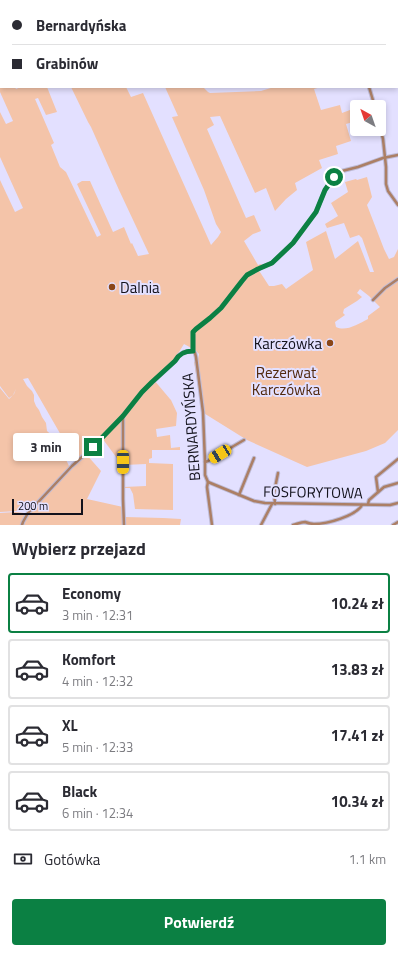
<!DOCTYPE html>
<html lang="pl">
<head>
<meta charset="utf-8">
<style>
	:root { --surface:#fff; --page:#f7f7f7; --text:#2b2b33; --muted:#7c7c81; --line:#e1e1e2; --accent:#0b8043 }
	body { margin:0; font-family:"Titillium Web",sans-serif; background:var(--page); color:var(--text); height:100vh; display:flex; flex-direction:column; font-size:15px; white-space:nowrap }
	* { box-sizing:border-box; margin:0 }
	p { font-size:13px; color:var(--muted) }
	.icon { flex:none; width:22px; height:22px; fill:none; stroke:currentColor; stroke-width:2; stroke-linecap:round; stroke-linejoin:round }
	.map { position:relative; height:525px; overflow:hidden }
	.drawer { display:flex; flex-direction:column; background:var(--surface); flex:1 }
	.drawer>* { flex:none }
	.guide { position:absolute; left:0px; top:0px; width:398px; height:88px; box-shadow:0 2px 6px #0003; display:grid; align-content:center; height:88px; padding:0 12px; background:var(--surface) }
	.needle { width:26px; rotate:320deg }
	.buttons { position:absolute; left:350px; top:100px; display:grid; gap:8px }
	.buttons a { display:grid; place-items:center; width:36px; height:36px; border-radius:4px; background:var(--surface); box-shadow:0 2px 6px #0003; font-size:20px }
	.scale { position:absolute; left:12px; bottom:10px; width:71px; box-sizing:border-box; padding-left:4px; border:2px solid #13121c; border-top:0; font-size:11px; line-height:14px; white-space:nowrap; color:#13121c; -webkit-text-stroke:3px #e3e0ff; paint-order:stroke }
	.end { position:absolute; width:18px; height:18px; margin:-9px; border:5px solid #0b8043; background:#fff; box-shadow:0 0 0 2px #fff }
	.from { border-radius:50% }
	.bubble { position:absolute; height:28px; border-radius:4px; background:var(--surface); box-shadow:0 2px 6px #0003; font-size:13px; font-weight:700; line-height:28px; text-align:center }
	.car { position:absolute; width:12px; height:24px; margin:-12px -6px; border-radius:5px; box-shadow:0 0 3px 1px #0007; background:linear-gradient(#f5c518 24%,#345 0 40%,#f5c518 0 76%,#345 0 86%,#f5c518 0) }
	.guide b { display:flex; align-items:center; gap:14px; height:38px; font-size:15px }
	.guide b+b { border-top:1px solid var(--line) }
	.guide i { width:10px; height:10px; background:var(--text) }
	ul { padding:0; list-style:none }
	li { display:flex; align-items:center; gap:12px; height:60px; margin:0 8px 6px; padding:0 4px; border:2px solid var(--line); border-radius:4px }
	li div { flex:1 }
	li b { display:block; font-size:15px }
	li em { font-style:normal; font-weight:700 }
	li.active { border-color:var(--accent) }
	li>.icon { width:36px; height:36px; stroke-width:1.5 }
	h2 { padding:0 12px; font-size:18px; line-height:48px }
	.pay { display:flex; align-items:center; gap:10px; height:44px; padding:0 12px; font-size:15px }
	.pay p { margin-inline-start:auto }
	.action { display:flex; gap:8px; margin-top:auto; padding:8px 12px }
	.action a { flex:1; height:46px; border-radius:4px; background:var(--accent); color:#fff; font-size:16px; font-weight:700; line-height:46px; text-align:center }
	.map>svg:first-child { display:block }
</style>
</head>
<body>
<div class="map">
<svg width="398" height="525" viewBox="0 0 398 525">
	<rect width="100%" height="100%" fill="#e3e0ff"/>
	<g fill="#f4c4a9" fill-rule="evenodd">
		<path d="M0,86L15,87L16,89L21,87H47L57,112L46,115L38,98L35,99L54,143L51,145L60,167L66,172L96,235L97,237L101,235L77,184L82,181H90L113,232L124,227L131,244L132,243L138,256L149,254L119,190L91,127L88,122L71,87H126L131,97L143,93L211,245L218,237L221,232L216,224L204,190L172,117L178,116L165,87H203L208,92L210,93L261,91L274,87H321L314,89L321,110L340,105L342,113L350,110L353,122L346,124L351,141L336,146L338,154L319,160L322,168L295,183L297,190L286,199L275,211L266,188L255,193L220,116L210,117L214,125L207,129L246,218L254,215L261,231L253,234L244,241L258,265L261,264L262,265L246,275L220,306L208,319L211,318L248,275L258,269L269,286H274L282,284L286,289L313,270L306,242L326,231L335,259L358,241L370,272H374L362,238L359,235L350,238L344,223L327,228L325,224L338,216L331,203L348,192L345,182L356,179L357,180L367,177L372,197L367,205L384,249L389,259L394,257L398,249V430L385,443L366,451L307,467L247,440L202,412L194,362L198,359L199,354L195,350L184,344L174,360L151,381L121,416L91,447L76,461L28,378L23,379L27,386L32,391L34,395V401L36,406L39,410L42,417L46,423L47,431L56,439L70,468L86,454L101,471L87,499L123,507L124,525H22L29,513H31L30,512L52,489L29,511H17L0,512V388L9,399L14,394L16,389L13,395L9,398L0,386V180L15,212L23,208L0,157V112L6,124L13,121L0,92ZM360,289L369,296L380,307L368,316V319C358,324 346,332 336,327L335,322L345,315L343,313L344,309L357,301L362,297L357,293Z"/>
		<polygon points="154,380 170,399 171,400 177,413 176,426 156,429 157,437 170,435 171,448 180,447 180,450 152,450 152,458 149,459 149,463 173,464 173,510 135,509 133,494 130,488 125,488 124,504 124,487 146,486 146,464 124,465 124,416 142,393"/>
		<polygon points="122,418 122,465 102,438"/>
		<polygon points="16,512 24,513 26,514 21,525 0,525 0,513"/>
		<polygon points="125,517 163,518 181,519 180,525 125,525"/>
	</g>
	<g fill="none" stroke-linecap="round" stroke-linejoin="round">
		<g stroke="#bebbd6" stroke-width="4.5">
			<g id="minor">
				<polyline points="27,0 27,1"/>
				<polyline points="212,0 218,1"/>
				<polyline points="344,0 344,1"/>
				<polyline points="126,1 128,0"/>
				<polyline points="247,1 250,0"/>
				<polyline points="0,19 1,19"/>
				<polyline points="397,23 398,22"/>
				<polyline points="0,58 1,57"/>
				<polyline points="369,87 375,107"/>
				<polyline points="379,123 383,139 386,167 386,184 388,191 398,205"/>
				<polyline points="373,300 385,288 398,279"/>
				<polyline points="123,416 123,499 124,525"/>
				<polyline points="205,462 208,461 244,440"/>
				<polyline points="208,482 254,501 265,503 390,505 398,503"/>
				<polyline points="378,492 376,477 398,459"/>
				<polyline points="239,495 254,458"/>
				<polyline points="275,504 274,493 278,473"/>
				<polyline points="368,504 369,500 384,487 398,483"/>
				<polyline points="22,525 23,522 28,513 72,466 93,447 123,416 142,392 175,361 179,355 184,352 193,351"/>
				<polyline points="212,525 207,487 208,482 205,475 205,462 203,412 196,357 195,353 193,351 193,332 196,329 210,318 221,308 242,281 247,275 264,266 272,263 293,243 316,212 325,190 334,177 342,171 358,167 383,158 398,155"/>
				<polyline points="261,525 272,504"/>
				<path d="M293,525C297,524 301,522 305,522C308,523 311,524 314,524C327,524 356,516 362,505"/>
				<polyline points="393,525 398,522"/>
			</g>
		</g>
		<use href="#minor" stroke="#ac7f65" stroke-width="2.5"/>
	</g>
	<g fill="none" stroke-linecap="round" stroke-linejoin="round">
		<path stroke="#0b8043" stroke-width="5" d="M93,447L123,416L142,392L152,382L175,361C179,354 184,351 193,351V332L196,329L210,318L221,308L242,281L247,275L258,269L272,263L293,243L316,212L325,190L334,177"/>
	</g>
	<g fill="#8a4618" stroke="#e3e0ff" stroke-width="1.5">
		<circle cx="112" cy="287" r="4"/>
		<circle cx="330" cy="343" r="4"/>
	</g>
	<g text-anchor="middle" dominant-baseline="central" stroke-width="4" stroke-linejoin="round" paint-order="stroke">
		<g font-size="15" fill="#13121c" stroke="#e3e0ff" text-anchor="start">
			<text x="120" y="287">Dalnia</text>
			<text x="322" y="343" text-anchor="end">Karczówka</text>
		</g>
		<g font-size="15" fill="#51280d" stroke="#e3e0ff">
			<text x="286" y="372">Rezerwat<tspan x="286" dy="17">Karczówka</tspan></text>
		</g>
		<g font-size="15" fill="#13121c" stroke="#e3e0ff">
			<text transform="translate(191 427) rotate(-94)">BERNARDYŃSKA</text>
			<text transform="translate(313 492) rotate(1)">FOSFORYTOWA</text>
		</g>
	</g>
</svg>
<div class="buttons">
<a><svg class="needle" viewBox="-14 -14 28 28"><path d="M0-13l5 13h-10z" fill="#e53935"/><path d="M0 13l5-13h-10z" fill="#7c7c81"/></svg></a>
</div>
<div class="scale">200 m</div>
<i class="end from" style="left:334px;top:177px"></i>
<i class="end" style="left:93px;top:447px"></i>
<div class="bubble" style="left:13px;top:433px;width:66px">3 min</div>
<i class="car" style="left:220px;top:454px;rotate:239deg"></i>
<i class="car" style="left:123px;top:462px;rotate:180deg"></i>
<div class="guide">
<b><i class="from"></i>Bernardyńska</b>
<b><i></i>Grabinów</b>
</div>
</div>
<section class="drawer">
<h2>Wybierz przejazd</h2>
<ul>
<li class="active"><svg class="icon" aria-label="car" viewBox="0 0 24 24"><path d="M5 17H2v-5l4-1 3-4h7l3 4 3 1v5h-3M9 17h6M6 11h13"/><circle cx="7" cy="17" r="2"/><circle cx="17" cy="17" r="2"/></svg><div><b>Economy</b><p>3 min · 12:31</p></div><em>10.24 zł</em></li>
<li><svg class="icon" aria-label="car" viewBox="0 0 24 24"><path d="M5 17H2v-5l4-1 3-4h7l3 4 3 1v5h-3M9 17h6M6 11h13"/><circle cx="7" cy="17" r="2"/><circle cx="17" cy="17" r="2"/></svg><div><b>Komfort</b><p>4 min · 12:32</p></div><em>13.83 zł</em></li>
<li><svg class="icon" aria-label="car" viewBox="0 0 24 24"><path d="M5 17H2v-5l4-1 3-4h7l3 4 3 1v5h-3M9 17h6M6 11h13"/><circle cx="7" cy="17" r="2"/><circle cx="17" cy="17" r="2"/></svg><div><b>XL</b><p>5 min · 12:33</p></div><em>17.41 zł</em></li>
<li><svg class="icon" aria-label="car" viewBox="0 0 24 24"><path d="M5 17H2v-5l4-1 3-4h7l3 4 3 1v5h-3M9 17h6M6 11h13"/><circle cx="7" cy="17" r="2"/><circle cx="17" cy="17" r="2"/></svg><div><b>Black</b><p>6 min · 12:34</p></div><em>10.34 zł</em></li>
</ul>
<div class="pay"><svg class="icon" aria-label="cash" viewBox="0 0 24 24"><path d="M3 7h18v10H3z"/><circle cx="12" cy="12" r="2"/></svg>Gotówka<p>1.1 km</p></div>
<div class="action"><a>Potwierdź</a></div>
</section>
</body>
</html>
